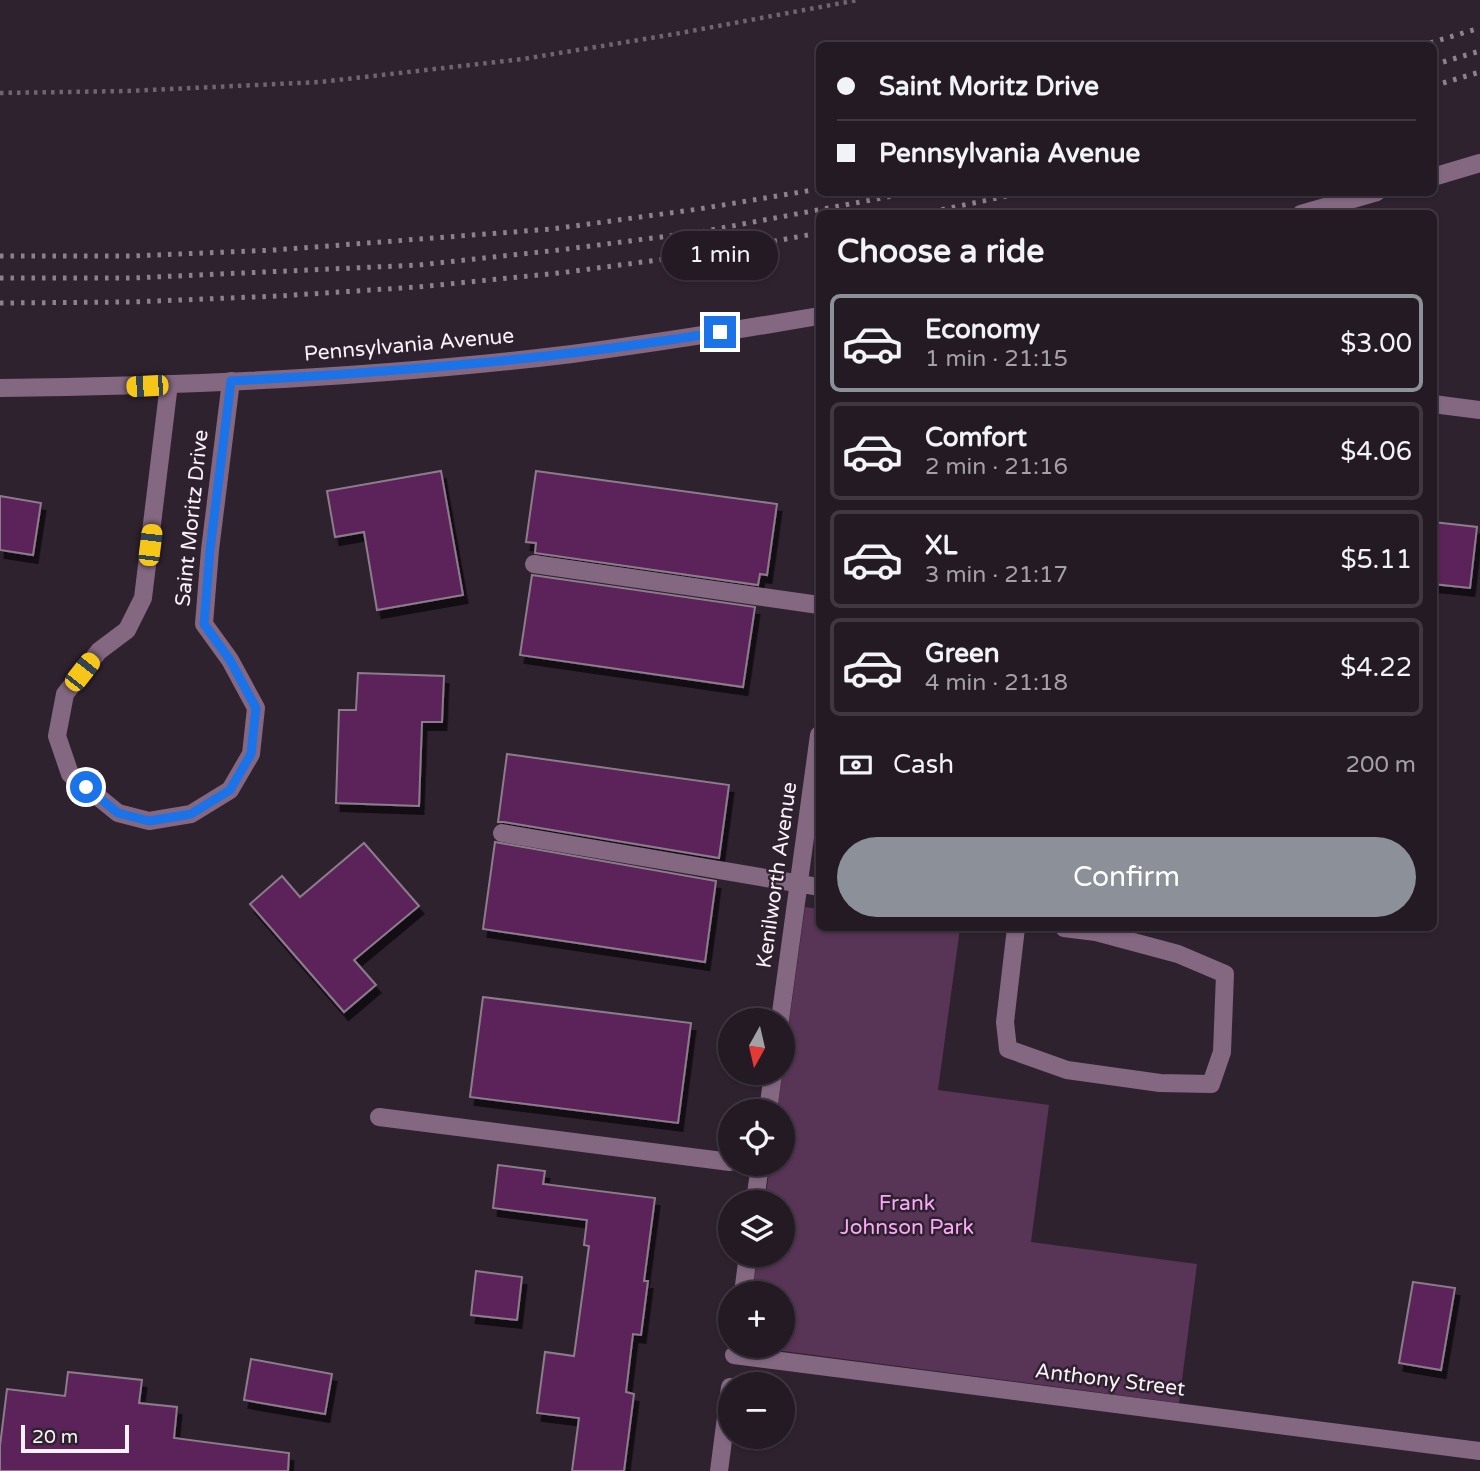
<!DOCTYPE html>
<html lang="en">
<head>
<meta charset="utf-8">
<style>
	:root { --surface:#231a23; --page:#2f2730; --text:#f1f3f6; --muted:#a3a1a6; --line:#403841; --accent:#8c9099 }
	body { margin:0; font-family:"Varela Round",sans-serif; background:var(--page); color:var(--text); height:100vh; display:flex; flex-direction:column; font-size:26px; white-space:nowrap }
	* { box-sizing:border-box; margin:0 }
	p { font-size:23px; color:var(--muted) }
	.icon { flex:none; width:38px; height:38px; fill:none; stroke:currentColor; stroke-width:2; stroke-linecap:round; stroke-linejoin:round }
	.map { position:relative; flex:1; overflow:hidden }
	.panel { position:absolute; left:816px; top:210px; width:621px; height:721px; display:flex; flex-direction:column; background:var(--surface); border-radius:10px; box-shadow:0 2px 5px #0004,0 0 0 2px var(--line) }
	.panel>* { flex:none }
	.top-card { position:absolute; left:816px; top:42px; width:621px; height:154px; border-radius:10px; box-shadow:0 2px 5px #0004,0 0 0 2px var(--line); display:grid; align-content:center; height:154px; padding:0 21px; background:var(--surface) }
	.needle { width:46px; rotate:188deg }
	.tools { position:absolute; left:718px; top:1008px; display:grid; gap:14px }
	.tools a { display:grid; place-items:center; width:77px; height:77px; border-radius:50%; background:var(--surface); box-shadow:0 2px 5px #0004,0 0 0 2px var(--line); font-size:35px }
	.scale { position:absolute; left:21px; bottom:18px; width:108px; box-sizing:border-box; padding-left:7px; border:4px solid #f9f0f8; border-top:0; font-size:19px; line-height:24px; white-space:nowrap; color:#f9f0f8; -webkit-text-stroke:5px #2f222f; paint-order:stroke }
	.end { position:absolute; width:32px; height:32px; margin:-16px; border:9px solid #1a73e8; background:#fff; box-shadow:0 0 0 4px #fff }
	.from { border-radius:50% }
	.bubble { position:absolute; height:49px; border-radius:24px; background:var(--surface); box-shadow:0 2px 5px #0004,0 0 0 2px var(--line); font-size:23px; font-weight:600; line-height:49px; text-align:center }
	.car { position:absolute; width:21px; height:42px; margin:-21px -10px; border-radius:9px; box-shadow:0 0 5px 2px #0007; background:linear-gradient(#f5c518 24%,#345 0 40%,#f5c518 0 76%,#345 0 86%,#f5c518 0) }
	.top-card b { display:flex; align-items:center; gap:24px; height:66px; font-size:26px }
	.top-card b+b { border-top:2px solid var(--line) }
	.top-card i { width:18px; height:18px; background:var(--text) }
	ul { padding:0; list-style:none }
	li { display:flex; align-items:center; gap:21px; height:98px; margin:0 14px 10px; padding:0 7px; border:4px solid var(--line); border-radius:10px }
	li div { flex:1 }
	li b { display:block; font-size:26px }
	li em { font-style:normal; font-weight:600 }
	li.current { border-color:var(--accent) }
	li>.icon { width:63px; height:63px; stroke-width:1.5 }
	h2 { padding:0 21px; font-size:32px; line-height:84px }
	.pay { display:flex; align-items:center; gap:18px; height:77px; padding:0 21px; font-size:26px }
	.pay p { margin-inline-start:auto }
	.action { display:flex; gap:14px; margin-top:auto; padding:14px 21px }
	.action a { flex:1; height:80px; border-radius:42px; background:var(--accent); color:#fff; font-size:28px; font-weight:600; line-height:80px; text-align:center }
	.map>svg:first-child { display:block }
</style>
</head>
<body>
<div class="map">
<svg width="1480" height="1471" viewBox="0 0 1480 1471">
	<defs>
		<filter id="shadow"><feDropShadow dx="4.5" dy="8" stdDeviation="0" flood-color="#0009"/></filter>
	</defs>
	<rect width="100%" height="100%" fill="#2f222f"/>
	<polygon fill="#583456" points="805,907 819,909 819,928 960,928 938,1090 1049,1105 1031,1242 1197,1264 1179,1403 745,1346 782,1346 782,1293 752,1293 758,1255 782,1255 782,1202 765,1202 770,1164 782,1164 782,1111 777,1111"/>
	<g fill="#5b215a" stroke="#8c7c8b" stroke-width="2" filter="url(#shadow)">
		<polygon points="441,471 463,595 377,610 364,532 335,537 327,491"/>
		<polygon points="536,471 777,504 767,575 760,574 758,585 535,553 536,543 526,542"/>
		<polygon points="0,496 41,503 33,555 0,550"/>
		<polygon points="1433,522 1477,527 1470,588 1433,584"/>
		<polygon points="532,575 755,607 743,687 520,655"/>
		<polygon points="358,673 444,676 442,722 422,722 419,806 336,803 339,710 356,710"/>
		<polygon points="507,754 729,785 719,858 504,822 498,822"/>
		<polygon points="495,842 716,881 705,962 483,929"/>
		<polygon points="364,843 419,906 354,960 376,985 344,1012 250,904 282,876 300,897"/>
		<polygon points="483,997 691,1023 678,1123 470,1097"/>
		<polygon points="498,1165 545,1171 543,1184 655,1198 644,1281 648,1281 641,1335 633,1334 626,1392 634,1394 624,1471 572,1471 579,1418 537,1413 545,1352 574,1356 589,1246 584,1245 587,1220 493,1208"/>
		<polygon points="476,1271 522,1277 517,1320 471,1315"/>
		<polygon points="1413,1282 1455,1288 1441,1370 1399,1363"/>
		<polygon points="251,1359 332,1374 325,1414 244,1400"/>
		<polygon points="68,1372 142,1380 139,1403 177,1407 174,1438 289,1453 288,1471 0,1471 0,1446 7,1389 65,1396"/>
	</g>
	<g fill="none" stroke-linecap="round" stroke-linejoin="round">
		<polyline stroke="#70646f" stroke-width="4.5" stroke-dasharray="3.5 5" stroke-linecap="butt" points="0,93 128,91 320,82 523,59 675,34 858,0"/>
		<g stroke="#846882" stroke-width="18">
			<polyline points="1433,177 1480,163"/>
			<polyline points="1301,214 1377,192"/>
			<polyline points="169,384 143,598 127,630 99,651 65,694 57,736 70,774 118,813 149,821 191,814 230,790 251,754 256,708 230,660 204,624 210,550 231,381"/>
			<path d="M0,388C190,386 383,377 572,354C655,343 737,330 819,316"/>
			<polyline points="1433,404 1480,410"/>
			<polyline points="534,564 819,605"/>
			<polyline points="502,833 819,887"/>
			<polyline points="1016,928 1005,1022 1008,1049 1067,1070 1160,1083 1211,1084 1222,1052 1225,974 1178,954 1096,932 1064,928"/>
			<polyline points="780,1020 819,735"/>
			<polyline points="768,1111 773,1073"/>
			<polyline points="379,1117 730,1162"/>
			<polyline points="755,1202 760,1164"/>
			<polyline points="743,1293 748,1255"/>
			<polyline points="734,1355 1480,1451"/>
			<polyline points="719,1471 730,1387"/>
		</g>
		<g stroke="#8c818c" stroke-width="5" stroke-dasharray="3.5 7" stroke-linecap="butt">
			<polyline points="1420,46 1480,28"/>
			<polyline points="1433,65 1480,51"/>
			<polyline points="1433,86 1480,72"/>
			<polyline points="921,214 1026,192"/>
			<polyline points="0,256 131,256 275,250 552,229 699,209 819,189"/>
			<polyline points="0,278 132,278 419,265 559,250 700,232 914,192"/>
			<polyline points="0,303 131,302 278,296 418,287 559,273 704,254 819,233"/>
		</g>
	</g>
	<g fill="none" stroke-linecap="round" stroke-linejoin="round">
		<path stroke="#1a73e8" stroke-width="9" d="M86,787L118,813L149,821L191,814L230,790L251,754L256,708L230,660L204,624L210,550L231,381C395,372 558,359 720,332"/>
	</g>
	<g text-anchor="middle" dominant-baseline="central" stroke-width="5" stroke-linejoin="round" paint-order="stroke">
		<g font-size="21" fill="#f9f0f8" stroke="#2f222f">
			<text transform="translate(409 345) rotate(-5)">Pennsylvania Avenue</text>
			<text transform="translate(192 518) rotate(-84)">Saint Moritz Drive</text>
			<text transform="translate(777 875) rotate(-82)">Kenilworth Avenue</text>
			<text transform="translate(1110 1380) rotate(7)">Anthony Street</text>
		</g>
		<g font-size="21" fill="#fda7fa" stroke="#2f222f">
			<text x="907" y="1203">Frank<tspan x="907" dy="24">Johnson Park</tspan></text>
		</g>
	</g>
</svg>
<div class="tools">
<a><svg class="needle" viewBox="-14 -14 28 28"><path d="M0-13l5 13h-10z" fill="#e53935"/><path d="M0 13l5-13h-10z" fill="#a3a1a6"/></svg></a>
<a><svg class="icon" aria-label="locate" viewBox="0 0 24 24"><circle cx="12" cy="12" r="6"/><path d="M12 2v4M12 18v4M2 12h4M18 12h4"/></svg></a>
<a><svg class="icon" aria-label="layers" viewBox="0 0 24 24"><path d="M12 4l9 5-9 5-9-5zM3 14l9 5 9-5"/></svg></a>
<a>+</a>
<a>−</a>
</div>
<div class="scale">20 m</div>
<i class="end from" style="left:86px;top:787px"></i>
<i class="end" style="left:720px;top:332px"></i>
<div class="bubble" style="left:662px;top:231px;width:116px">1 min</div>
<i class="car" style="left:147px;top:386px;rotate:267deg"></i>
<i class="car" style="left:150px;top:545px;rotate:7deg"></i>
<i class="car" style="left:82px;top:672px;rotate:38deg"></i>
<div class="top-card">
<b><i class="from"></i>Saint Moritz Drive</b>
<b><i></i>Pennsylvania Avenue</b>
</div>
<section class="panel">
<h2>Choose a ride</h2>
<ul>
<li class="current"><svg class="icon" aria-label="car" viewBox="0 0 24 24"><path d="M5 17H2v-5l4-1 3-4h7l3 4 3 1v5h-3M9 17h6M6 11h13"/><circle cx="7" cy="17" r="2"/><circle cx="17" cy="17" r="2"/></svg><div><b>Economy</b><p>1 min · 21:15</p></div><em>$3.00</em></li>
<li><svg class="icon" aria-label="car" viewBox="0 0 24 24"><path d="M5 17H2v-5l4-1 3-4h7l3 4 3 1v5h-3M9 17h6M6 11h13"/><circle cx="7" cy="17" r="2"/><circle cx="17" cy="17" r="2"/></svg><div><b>Comfort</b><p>2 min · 21:16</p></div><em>$4.06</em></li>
<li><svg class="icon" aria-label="car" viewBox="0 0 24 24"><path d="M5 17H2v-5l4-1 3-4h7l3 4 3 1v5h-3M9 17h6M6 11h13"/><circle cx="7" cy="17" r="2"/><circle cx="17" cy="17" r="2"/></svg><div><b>XL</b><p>3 min · 21:17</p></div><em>$5.11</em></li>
<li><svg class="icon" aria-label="car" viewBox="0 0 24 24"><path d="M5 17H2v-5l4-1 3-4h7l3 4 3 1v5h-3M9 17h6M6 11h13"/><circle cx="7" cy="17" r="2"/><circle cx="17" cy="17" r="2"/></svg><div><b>Green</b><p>4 min · 21:18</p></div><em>$4.22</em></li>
</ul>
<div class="pay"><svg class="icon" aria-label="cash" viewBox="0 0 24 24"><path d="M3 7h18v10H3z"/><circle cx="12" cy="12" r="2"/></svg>Cash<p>200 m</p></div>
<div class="action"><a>Confirm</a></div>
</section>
</div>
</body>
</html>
